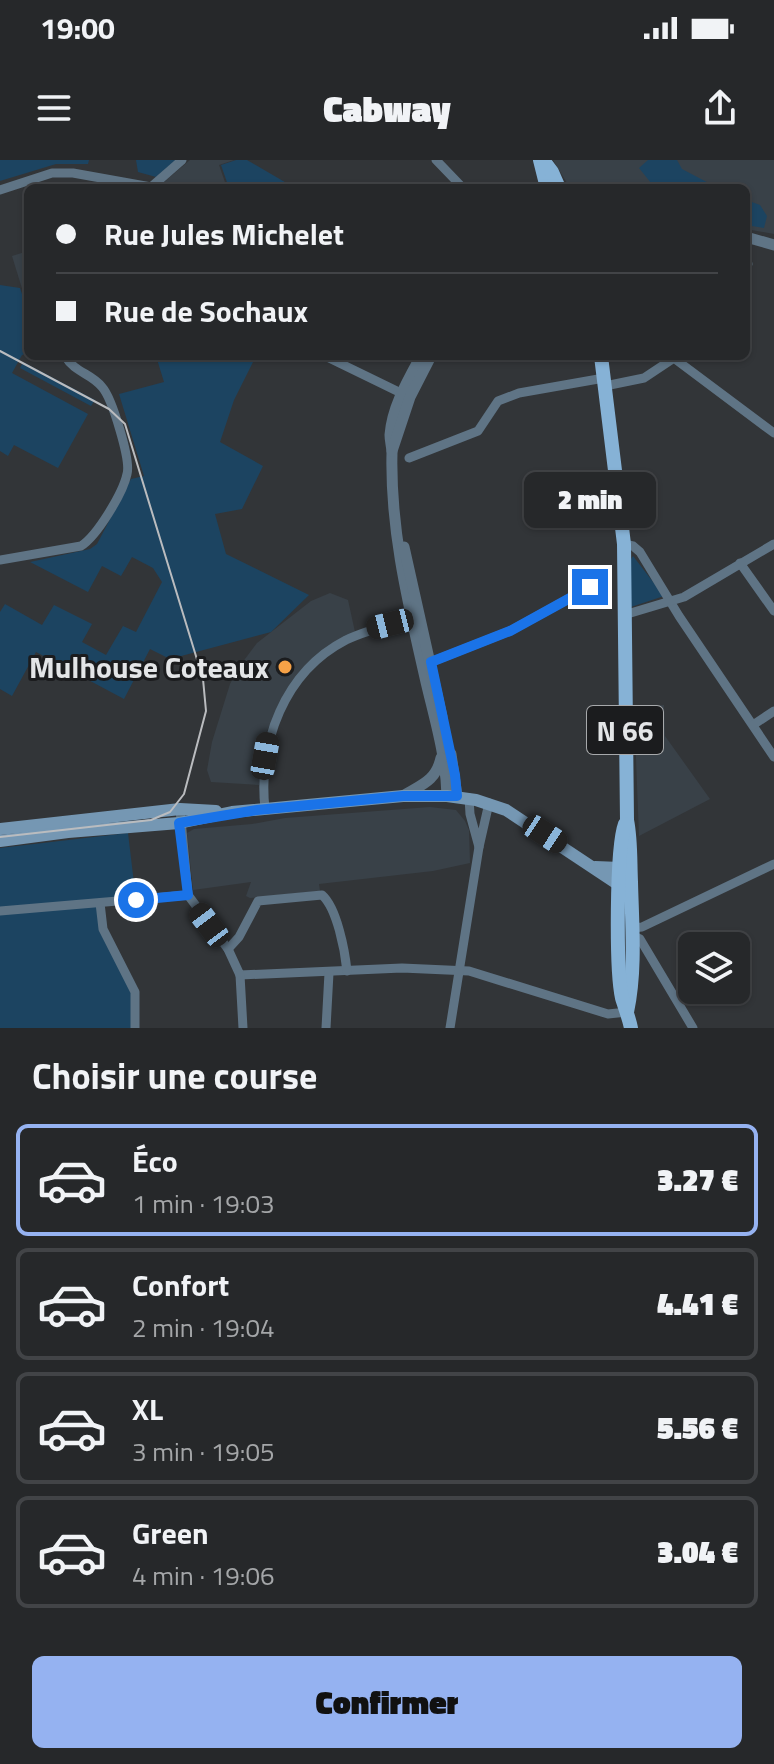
<!DOCTYPE html>
<html lang="fr">
<head>
<meta charset="utf-8">
<style>
	:root { --surface:#26282a; --page:#323436; --text:#f1f3f6; --muted:#a4a6a8; --line:#424447; --accent:#95b2f1 }
	body { margin:0; font-family:"Titillium Web",sans-serif; background:var(--page); color:var(--text); height:100vh; display:flex; flex-direction:column; font-size:30px; white-space:nowrap }
	* { box-sizing:border-box; margin:0 }
	p { font-size:26px; color:var(--muted) }
	.icon { flex:none; width:44px; height:44px; fill:none; stroke:currentColor; stroke-width:2; stroke-linecap:round; stroke-linejoin:round }
	.map { position:relative; height:868px; overflow:hidden }
	.side { display:flex; flex-direction:column; background:var(--surface); flex:1 }
	.side>* { flex:none }
	.top-card { position:absolute; left:24px; top:24px; width:726px; height:176px; border-radius:12px; box-shadow:0 2px 6px #0004,0 0 0 2px var(--line); display:grid; align-content:center; height:176px; padding:0 32px; background:var(--surface) }
	.buttons { position:absolute; left:678px; top:772px; display:grid; gap:16px }
	.buttons a { display:grid; place-items:center; width:72px; height:72px; border-radius:12px; background:var(--surface); box-shadow:0 2px 6px #0004,0 0 0 2px var(--line); font-size:40px }
	.end { position:absolute; width:36px; height:36px; margin:-18px; border:10px solid #1a73e8; background:#fff; box-shadow:0 0 0 4px #fff }
	.from { border-radius:50% }
	.bubble { position:absolute; height:56px; border-radius:12px; background:var(--surface); box-shadow:0 2px 6px #0004,0 0 0 2px var(--line); font-size:26px; font-weight:800; line-height:56px; text-align:center }
	.car { position:absolute; width:24px; height:48px; margin:-24px -12px; border-radius:10px; box-shadow:0 0 6px 2px #0007; background:linear-gradient(#222 24%,#8ab4d8 0 40%,#222 0 76%,#8ab4d8 0 86%,#222 0) }
	.top-card b { display:flex; align-items:center; gap:28px; height:76px; font-size:30px }
	.top-card b+b { border-top:2px solid var(--line) }
	.top-card i { width:20px; height:20px; background:var(--text) }
	ul { padding:0; list-style:none }
	li { display:flex; align-items:center; gap:24px; height:112px; margin:0 16px 12px; padding:0 16px; border:4px solid var(--line); border-radius:12px }
	li div { flex:1 }
	li b { display:block; font-size:30px }
	li em { font-style:normal; font-weight:800 }
	li.current { border-color:var(--accent) }
	li>.icon { width:72px; height:72px; stroke-width:1.5 }
	h2 { padding:0 32px; font-size:36px; line-height:96px }
	.action { display:flex; gap:16px; margin-top:auto; padding:16px 32px }
	.action a { flex:1; height:92px; border-radius:12px; background:var(--accent); color:#111; font-size:32px; font-weight:800; line-height:92px; text-align:center }
	.status { display:flex; justify-content:space-between; align-items:center; height:56px; padding:0 40px; background:var(--surface); direction:ltr }
	.status svg { height:22px; fill:currentColor }
	header { display:flex; justify-content:space-between; align-items:center; height:104px; padding:0 32px; background:var(--surface); font-size:36px; font-weight:800 }
	.map>svg:first-child { display:block }
</style>
</head>
<body>
<div class="status"><b>19:00</b><svg viewBox="0 0 49 12"><path d="M0 12V9h3v3zM5 12V6h3v6zM10 12V3h3v9zM15 12V0h3v12zM26 1h20v11H26zM47 4h2v5h-2z"/></svg></div>
<header><svg class="icon" aria-label="menu" viewBox="0 0 24 24"><path d="M4 6h16M4 12h16M4 18h16"/></svg>Cabway<svg class="icon" aria-label="share" viewBox="0 0 24 24"><path d="M12 15V3M7 8l5-5 5 5M5 13v7h14v-7"/></svg></header>
<div class="map">
<svg width="774" height="868" viewBox="0 0 774 868">
	<rect width="100%" height="100%" fill="#323538"/>
	<g fill="#394148">
		<polygon points="190,0 234,0 219,5 227,28 157,28"/>
		<polygon points="553,0 774,0 774,74 746,69 746,28 570,28"/>
		<polygon points="28,91 28,148 12,96"/>
		<polygon points="330,433 348,440 355,472 287,530 266,573 259,625 211,622 207,610 212,582 230,524 239,507 257,483 311,441"/>
		<polygon points="664,545 665,576 710,639 639,676 634,547"/>
		<polygon points="430,647 456,650 465,661 469,670 470,703 433,711 319,724 320,731 250,738 246,736 251,722 193,730 187,673 194,669 252,664 285,658"/>
	</g>
	<g fill="#1c4461">
		<polygon points="0,0 89,0 88,4 56,4 0,21"/>
		<polygon points="136,0 176,0 156,17 138,12"/>
		<polygon points="236,0 247,0 295,28 229,28 221,5"/>
		<polygon points="648,0 677,0 682,9 718,28 655,28 639,8"/>
		<polygon points="746,40 760,45 767,56 764,68 746,65"/>
		<polygon points="0,125 20,128 28,152 28,193 22,195 12,213 88,254 58,308 14,285 8,296 0,291"/>
		<polygon points="156,196 256,196 234,240 220,282 263,306 242,349 215,354 226,394 309,435 271,472 170,499 150,489 124,539 36,492 12,536 0,529 0,452 5,444 42,465 54,445 92,464 82,482 106,495 123,466 136,472 162,422 153,408 132,397 121,416 102,406 88,432 30,402 90,389 97,384 131,319 144,316 119,234 164,222"/>
		<polygon points="23,202 95,240 91,246 20,208"/>
		<polygon points="633,396 664,436 631,447 631,399"/>
		<polygon points="128,673 136,740 101,743 103,769 132,822 135,868 0,868 0,688"/>
	</g>
	<g fill="none" stroke-linecap="round" stroke-linejoin="round">
		<g stroke="#5f7485" stroke-width="9">
			<polyline points="436,0 463,28"/>
			<polyline points="150,28 182,0"/>
			<polyline points="0,30 52,13 73,13 151,27"/>
			<polyline points="746,108 748,104"/>
			<polyline points="325,196 401,233"/>
			<polyline points="675,199 774,273"/>
			<polyline points="605,226 644,218 677,196"/>
			<polyline points="409,298 478,271 498,241 519,233 604,218"/>
			<polyline points="624,384 633,386 640,392 679,456 774,597"/>
			<path d="M0,400L81,386C97,376 123,333 127,314C131,300 112,238 102,227C91,213 75,213 65,196"/>
			<polyline points="740,403 774,451"/>
			<polyline points="624,455 684,437 774,384"/>
			<polyline points="431,502 510,471 590,427"/>
			<polyline points="753,565 774,551"/>
			<polyline points="469,638 470,654 479,687 489,643"/>
			<polyline points="180,649 188,735 228,789 240,815 402,808 469,811 608,854 627,852"/>
			<path d="M265,649C258,583 284,512 346,480C369,469 393,464 418,457"/>
			<polyline points="100,743 103,769 135,832 135,868"/>
			<polyline points="0,751 188,735"/>
			<polyline points="632,768 642,767 774,704"/>
			<polyline points="633,776 640,779 693,868"/>
			<path d="M228,789L239,777L258,741L322,735C337,748 345,791 347,811"/>
			<polyline points="240,815 243,868"/>
			<polyline points="326,868 329,813"/>
			<polyline points="450,868 479,687"/>
		</g>
		<g stroke="#5f7485" stroke-width="11">
			<polyline points="746,77 774,85"/>
			<path d="M421,196C408,220 392,247 390,275C390,281 392,287 392,293C390,371 409,447 426,522C435,560 446,596 447,636"/>
			<polyline points="392,291 410,237 431,196"/>
			<polyline points="404,387 442,557"/>
			<polyline points="451,594 457,636"/>
			<path d="M403,636C421,625 436,621 441,598"/>
		</g>
		<g stroke="#7597b3" stroke-width="12">
			<polyline points="0,669 180,649 216,651"/>
			<polyline points="0,681 68,672 179,663 232,652 403,636 447,636 476,640 506,650 619,725 630,717 620,708 595,707"/>
		</g>
		<g stroke="#86b2d6" stroke-width="14">
			<polyline points="540,0 547,28"/>
			<polyline points="543,0 552,12 559,28"/>
			<path d="M601,196L624,384L627,660C631,680 630,700 631,722C632,764 636,810 627,852"/>
			<path d="M625,664C616,688 616,811 622,838C625,848 629,858 631,868"/>
		</g>
		<polyline stroke="#babcbf" stroke-width="2" points="0,191 109,249 125,264 203,519 206,551 184,634 170,652 151,660 0,677"/>
	</g>
	<g fill="none" stroke-linecap="round" stroke-linejoin="round">
		<polyline stroke="#1a73e8" stroke-width="10" points="136,740 188,735 179,663 257,650 403,636 457,636 455,615 431,502 510,471 590,427"/>
	</g>
	<circle fill="#f6a247" stroke="#1b1c1e" stroke-width="3" cx="285" cy="507" r="8"/>
	<g text-anchor="middle" dominant-baseline="central" stroke-width="6" stroke-linejoin="round" paint-order="stroke">
		<rect fill="#1b1c1e" stroke="#a7a9ab" stroke-width="2" x="587" y="546" width="76" height="48" rx="6"/>
		<g font-size="28" font-weight="bold" fill="#e3e5e7">
			<text x="625" y="570">N 66</text>
		</g>
		<g font-size="30" font-weight="bold" fill="#e3e5e7" stroke="#1b1c1e" text-anchor="end">
			<text x="269" y="507">Mulhouse Coteaux</text>
		</g>
	</g>
</svg>
<div class="buttons">
<a><svg class="icon" aria-label="layers" viewBox="0 0 24 24"><path d="M12 4l9 5-9 5-9-5zM3 14l9 5 9-5"/></svg></a>
</div>
<i class="end from" style="left:136px;top:740px"></i>
<i class="end" style="left:590px;top:427px"></i>
<div class="bubble" style="left:524px;top:312px;width:132px">2 min</div>
<i class="car" style="left:390px;top:464px;rotate:256deg"></i>
<i class="car" style="left:265px;top:596px;rotate:10deg"></i>
<i class="car" style="left:545px;top:674px;rotate:123deg"></i>
<i class="car" style="left:209px;top:765px;rotate:323deg"></i>
<div class="top-card">
<b><i class="from"></i>Rue Jules Michelet</b>
<b><i></i>Rue de Sochaux</b>
</div>
</div>
<section class="side">
<h2>Choisir une course</h2>
<ul>
<li class="current"><svg class="icon" aria-label="car" viewBox="0 0 24 24"><path d="M5 17H2v-5l4-1 3-4h7l3 4 3 1v5h-3M9 17h6M6 11h13"/><circle cx="7" cy="17" r="2"/><circle cx="17" cy="17" r="2"/></svg><div><b>Éco</b><p>1 min · 19:03</p></div><em>3.27 €</em></li>
<li><svg class="icon" aria-label="car" viewBox="0 0 24 24"><path d="M5 17H2v-5l4-1 3-4h7l3 4 3 1v5h-3M9 17h6M6 11h13"/><circle cx="7" cy="17" r="2"/><circle cx="17" cy="17" r="2"/></svg><div><b>Confort</b><p>2 min · 19:04</p></div><em>4.41 €</em></li>
<li><svg class="icon" aria-label="car" viewBox="0 0 24 24"><path d="M5 17H2v-5l4-1 3-4h7l3 4 3 1v5h-3M9 17h6M6 11h13"/><circle cx="7" cy="17" r="2"/><circle cx="17" cy="17" r="2"/></svg><div><b>XL</b><p>3 min · 19:05</p></div><em>5.56 €</em></li>
<li><svg class="icon" aria-label="car" viewBox="0 0 24 24"><path d="M5 17H2v-5l4-1 3-4h7l3 4 3 1v5h-3M9 17h6M6 11h13"/><circle cx="7" cy="17" r="2"/><circle cx="17" cy="17" r="2"/></svg><div><b>Green</b><p>4 min · 19:06</p></div><em>3.04 €</em></li>
</ul>
<div class="action"><a>Confirmer</a></div>
</section>
</body>
</html>
